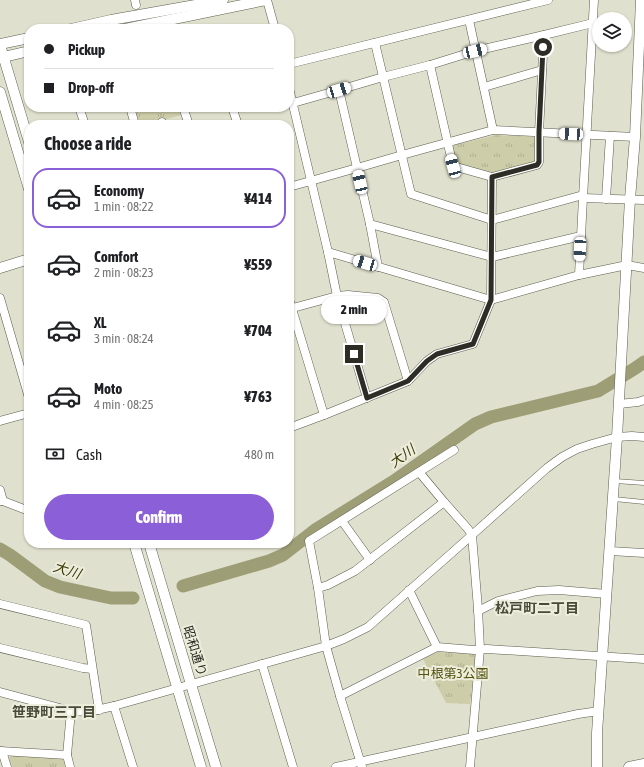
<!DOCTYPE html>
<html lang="en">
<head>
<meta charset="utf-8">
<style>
	:root { --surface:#fff; --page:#f2f2f2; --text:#202124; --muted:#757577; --line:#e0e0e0; --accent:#8b5fd8 }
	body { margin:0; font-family:"Asap Condensed","Noto Sans JP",sans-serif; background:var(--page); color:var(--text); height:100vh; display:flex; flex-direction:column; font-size:15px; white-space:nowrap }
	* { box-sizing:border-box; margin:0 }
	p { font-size:13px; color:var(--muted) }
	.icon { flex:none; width:22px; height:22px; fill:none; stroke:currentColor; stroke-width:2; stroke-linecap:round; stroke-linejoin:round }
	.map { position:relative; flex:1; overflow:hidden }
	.details { position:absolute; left:24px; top:120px; width:270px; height:428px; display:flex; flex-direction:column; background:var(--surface); border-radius:16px; box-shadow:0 1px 3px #0004 }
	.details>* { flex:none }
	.hud { position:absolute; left:24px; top:24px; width:270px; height:88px; border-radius:16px; box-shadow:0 1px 3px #0004; display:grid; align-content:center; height:88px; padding:0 20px; background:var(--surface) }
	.fabs { position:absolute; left:592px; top:12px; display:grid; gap:8px }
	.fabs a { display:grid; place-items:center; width:40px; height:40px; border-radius:50%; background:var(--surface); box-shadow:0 1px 3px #0004; font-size:20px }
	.end { position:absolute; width:18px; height:18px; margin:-9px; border:5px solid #2d2d26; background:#fff; box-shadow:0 0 0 2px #fff }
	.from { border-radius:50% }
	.bubble { position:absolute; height:28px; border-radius:14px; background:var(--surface); box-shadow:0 1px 3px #0004; font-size:13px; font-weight:800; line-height:28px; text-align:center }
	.car { position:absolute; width:12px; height:24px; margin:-12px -6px; border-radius:5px; box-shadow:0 0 3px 1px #0007; background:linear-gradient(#fff 24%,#345 0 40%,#fff 0 76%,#345 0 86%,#fff 0) }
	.hud b { display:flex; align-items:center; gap:14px; height:38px; font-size:15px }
	.hud b+b { border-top:1px solid var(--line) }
	.hud i { width:10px; height:10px; background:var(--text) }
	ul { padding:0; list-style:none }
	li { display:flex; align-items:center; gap:12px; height:60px; margin:0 8px 6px; padding:0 12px; border:2px solid transparent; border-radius:16px }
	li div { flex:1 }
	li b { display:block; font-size:15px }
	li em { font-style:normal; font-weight:800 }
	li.active { border-color:var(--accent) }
	li>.icon { width:36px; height:36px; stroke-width:1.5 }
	h2 { padding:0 20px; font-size:18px; line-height:48px }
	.pay { display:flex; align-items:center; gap:10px; height:44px; padding:0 20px; font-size:15px }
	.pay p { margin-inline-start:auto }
	.button { display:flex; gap:8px; margin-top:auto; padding:8px 20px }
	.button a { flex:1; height:46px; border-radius:24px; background:var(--accent); color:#fff; font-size:16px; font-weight:800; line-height:46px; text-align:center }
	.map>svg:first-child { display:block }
</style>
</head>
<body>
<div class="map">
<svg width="644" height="767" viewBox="0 0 644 767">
	<defs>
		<pattern id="park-tufts" width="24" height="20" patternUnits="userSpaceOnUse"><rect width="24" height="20" fill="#cdcdaa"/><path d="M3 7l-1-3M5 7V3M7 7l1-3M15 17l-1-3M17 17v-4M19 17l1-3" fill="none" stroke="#b0b092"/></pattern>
	</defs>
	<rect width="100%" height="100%" fill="#e0e0ce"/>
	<g fill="url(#park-tufts)">
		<polygon points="135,107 179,107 182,115 143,125 140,125"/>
		<polygon points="496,135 536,137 537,163 492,174 455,165 451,146"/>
		<polygon points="438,652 476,654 470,704 446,703 423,659"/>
		<polygon points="12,755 61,758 64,761 65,767 12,767 9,758"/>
	</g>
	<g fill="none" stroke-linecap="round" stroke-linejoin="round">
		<g stroke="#9d9d76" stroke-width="13">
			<polyline points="0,549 10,555 45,581 60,587 111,598 133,598"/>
			<polyline points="183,586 269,561 283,555 315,530 394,481 475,424 491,417 598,391 634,369 644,362"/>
		</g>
		<g stroke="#5d5d4e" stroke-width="5">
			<g id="service">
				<polyline points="615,481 644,483"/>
				<polyline points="614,499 644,502"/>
			</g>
		</g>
		<g stroke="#5d5d4e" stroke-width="9">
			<g id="minor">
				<polyline points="135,0 136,5"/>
				<polyline points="267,0 275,29"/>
				<polyline points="469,20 493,130"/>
				<polyline points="375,43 411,194 492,220 583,195"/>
				<polyline points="289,64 548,0"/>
				<polyline points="430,65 453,166 492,177 537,165 539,162 539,132 544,35"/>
				<polyline points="484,87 542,70"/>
				<polyline points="289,88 328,252 337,296 367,398"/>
				<polyline points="339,90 370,224 378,267"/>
				<polyline points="293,103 339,90 383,77 430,65 475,51 544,35 593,23"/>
				<polyline points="79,107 85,125"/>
				<polyline points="130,107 135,125"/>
				<polyline points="183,107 189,125"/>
				<polyline points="232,107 238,125"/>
				<polyline points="162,122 163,125"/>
				<polyline points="289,187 357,168 402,155 493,130 635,137"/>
				<polyline points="583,198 644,200"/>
				<polyline points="606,199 610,136"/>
				<polyline points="370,224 492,257 581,236"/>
				<polyline points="328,252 491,300 579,275 627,265 644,268"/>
				<polyline points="579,275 583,198 594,0"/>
				<polyline points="0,298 29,398"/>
				<polyline points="289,299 324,415"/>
				<polyline points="289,309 337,296 348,295 378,298 384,302 408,381"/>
				<polyline points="619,404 638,402 644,400"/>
				<polyline points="0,421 29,413"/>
				<polyline points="289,428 324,415 408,381 427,361 437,354 473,344 491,300 492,177"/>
				<polyline points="419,472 444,502 468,529 472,535 478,609 480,649 470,767"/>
				<polyline points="0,490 3,501"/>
				<polyline points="0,501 3,501 29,511"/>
				<polyline points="342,521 370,560"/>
				<polyline points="610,551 644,553"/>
				<polyline points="318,588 328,585 355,571 444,502"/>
				<polyline points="409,590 437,647"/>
				<polyline points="0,604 86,625 99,710"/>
				<polyline points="478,611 498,601 537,591 559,590 607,594"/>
				<polyline points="0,648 83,668 92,669"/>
				<polyline points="262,664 293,767"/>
				<polyline points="0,692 71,711 88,712 114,706 326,646 344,639 368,627 472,535 547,468 562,457 577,449 592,444 617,437 632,436 644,437"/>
				<polyline points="340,696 437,647 474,650 487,649 644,659"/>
				<polyline points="114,706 133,767"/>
				<polyline points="0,751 67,755"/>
				<polyline points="2,751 7,767"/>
				<polyline points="70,767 67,755 71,711"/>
				<polyline points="336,767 578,714 599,711"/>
				<polyline points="362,767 340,696 326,646 318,588 309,541 454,450"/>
			</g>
		</g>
		<g stroke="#5d5d4e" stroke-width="11">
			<g id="tertiary">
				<polyline points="71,29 111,20 223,0"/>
				<polyline points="125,29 266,0"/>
				<polyline points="0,44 29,38"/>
				<polyline points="0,45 29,142"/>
				<polyline points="0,58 29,51"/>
				<polyline points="0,92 29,189"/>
				<polyline points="0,268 29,259"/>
				<polyline points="134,543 201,767"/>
				<polyline points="149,543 193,691 216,767"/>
				<polyline points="597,767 597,733 617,437 630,199 635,137 641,0"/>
				<polyline points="629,767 644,764"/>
			</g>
		</g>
		<use href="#service" stroke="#fff" stroke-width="4"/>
		<use href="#minor" stroke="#fff" stroke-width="8"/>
		<use href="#tertiary" stroke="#fff" stroke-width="10"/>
	</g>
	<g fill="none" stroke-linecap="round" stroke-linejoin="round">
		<polyline stroke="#2d2d26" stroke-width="5" points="354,354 367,398 408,381 427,361 437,354 473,344 491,300 492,177 537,165 539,162 539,132 543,47"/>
	</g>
	<g text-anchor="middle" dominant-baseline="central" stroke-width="4" stroke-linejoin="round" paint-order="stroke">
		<g font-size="13" fill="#2d2d26" stroke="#ededdb">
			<text transform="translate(195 651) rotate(73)">昭和通り</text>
		</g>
		<g font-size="13" fill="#54510e" stroke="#ededdb">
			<text x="453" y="673">中根第3公園</text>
		</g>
		<g font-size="14" font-style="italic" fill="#3d3b09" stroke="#ededdb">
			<text transform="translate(402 456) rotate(-35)">大川</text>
			<text transform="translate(67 570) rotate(18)">大川</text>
		</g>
		<g font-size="14" font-weight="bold" fill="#4a4a3b" stroke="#ededdb">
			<text x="537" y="608">松戸町二丁目</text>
			<text x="54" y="712">笹野町三丁目</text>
		</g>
	</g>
</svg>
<div class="fabs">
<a><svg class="icon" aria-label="layers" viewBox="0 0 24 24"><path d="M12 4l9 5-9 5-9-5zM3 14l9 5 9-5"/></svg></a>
</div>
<i class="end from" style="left:543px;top:47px"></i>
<i class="end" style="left:354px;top:354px"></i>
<div class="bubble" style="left:321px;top:296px;width:66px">2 min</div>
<i class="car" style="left:475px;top:51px;rotate:77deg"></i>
<i class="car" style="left:339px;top:90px;rotate:73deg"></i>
<i class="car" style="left:571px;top:134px;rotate:273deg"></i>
<i class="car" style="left:453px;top:166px;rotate:345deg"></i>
<i class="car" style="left:360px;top:182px;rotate:347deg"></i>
<i class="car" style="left:580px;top:249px;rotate:183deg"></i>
<i class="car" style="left:365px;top:263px;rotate:287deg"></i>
<div class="hud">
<b><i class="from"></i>Pickup</b>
<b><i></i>Drop-off</b>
</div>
<section class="details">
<h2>Choose a ride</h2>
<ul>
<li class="active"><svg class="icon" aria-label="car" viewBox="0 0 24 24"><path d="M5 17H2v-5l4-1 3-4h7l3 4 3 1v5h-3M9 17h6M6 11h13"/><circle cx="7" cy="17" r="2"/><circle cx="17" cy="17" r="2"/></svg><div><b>Economy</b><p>1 min · 08:22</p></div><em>¥414</em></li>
<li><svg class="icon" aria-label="car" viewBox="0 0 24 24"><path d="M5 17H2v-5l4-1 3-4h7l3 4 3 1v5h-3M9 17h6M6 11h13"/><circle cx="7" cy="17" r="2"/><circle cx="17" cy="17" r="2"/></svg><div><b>Comfort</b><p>2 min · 08:23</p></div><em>¥559</em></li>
<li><svg class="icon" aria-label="car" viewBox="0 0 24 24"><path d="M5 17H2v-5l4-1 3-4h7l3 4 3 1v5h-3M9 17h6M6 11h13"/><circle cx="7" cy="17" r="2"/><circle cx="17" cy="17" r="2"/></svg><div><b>XL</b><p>3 min · 08:24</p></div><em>¥704</em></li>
<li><svg class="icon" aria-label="car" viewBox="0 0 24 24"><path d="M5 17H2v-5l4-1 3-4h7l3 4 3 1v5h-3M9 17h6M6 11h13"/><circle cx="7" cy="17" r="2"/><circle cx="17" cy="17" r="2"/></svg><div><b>Moto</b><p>4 min · 08:25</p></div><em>¥763</em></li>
</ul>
<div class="pay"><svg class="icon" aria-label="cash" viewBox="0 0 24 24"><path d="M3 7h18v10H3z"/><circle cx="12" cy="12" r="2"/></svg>Cash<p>480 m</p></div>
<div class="button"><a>Confirm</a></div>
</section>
</div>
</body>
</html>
